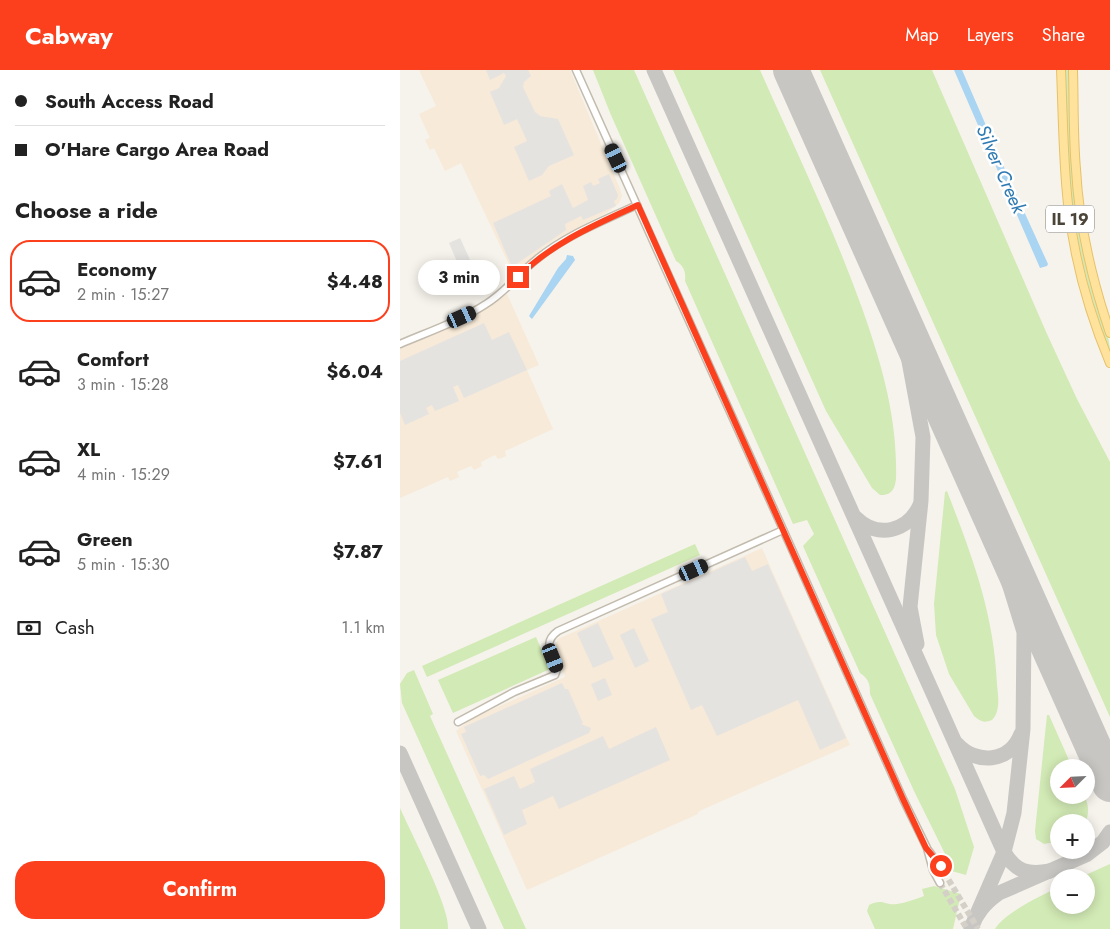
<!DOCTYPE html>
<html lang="en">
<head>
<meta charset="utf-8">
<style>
	:root { --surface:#fff; --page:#f2f2f2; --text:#222; --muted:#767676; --line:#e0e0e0; --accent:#fc3f1d }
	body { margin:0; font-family:Jost,sans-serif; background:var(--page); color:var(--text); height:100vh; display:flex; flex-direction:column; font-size:19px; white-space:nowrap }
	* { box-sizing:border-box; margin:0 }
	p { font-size:16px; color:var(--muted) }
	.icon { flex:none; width:28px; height:28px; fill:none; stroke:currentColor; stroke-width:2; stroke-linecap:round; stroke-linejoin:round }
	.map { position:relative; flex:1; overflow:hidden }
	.details { display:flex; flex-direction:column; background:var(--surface); width:400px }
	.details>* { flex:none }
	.top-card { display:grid; align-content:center; height:110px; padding:0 15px; background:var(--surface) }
	.needle { width:32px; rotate:246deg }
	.buttons { position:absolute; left:650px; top:689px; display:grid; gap:10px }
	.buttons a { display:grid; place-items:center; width:45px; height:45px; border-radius:50%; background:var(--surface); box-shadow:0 2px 12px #0003; font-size:25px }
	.end { position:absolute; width:22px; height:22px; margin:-11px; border:6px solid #fc3f1d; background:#fff; box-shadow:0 0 0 2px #fff }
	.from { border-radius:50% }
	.bubble { position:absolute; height:35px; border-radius:18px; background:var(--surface); box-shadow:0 2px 12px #0003; font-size:16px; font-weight:700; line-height:35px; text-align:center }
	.car { position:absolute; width:15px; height:30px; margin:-15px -8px; border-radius:6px; box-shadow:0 0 4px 1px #0007; background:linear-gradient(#222 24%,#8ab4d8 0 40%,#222 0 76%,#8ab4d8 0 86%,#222 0) }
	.top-card b { display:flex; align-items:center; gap:18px; height:48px; font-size:19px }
	.top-card b+b { border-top:1px solid var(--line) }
	.top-card i { width:12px; height:12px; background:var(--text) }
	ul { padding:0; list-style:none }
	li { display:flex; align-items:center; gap:15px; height:82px; margin:0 10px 8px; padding:0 5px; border:2px solid transparent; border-radius:20px }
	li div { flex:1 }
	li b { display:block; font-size:19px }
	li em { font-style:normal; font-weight:700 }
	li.current { border-color:var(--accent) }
	li>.icon { width:45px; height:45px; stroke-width:1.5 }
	h2 { padding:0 15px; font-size:22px; line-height:60px }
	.pay { display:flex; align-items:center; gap:12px; height:55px; padding:0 15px; font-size:19px }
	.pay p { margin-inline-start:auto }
	.action { display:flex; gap:10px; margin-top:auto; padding:10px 15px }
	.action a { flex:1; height:58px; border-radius:20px; background:var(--accent); color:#fff; font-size:20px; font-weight:700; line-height:58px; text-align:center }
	header { display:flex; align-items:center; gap:30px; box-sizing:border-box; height:70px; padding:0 25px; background:var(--accent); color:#fff }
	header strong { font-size:24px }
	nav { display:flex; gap:28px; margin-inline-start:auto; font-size:18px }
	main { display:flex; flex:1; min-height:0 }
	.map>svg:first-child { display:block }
</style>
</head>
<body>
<header>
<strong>Cabway</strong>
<nav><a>Map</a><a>Layers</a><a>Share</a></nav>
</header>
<main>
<section class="details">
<div class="top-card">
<b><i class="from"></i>South Access Road</b>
<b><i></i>O'Hare Cargo Area Road</b>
</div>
<h2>Choose a ride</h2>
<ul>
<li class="current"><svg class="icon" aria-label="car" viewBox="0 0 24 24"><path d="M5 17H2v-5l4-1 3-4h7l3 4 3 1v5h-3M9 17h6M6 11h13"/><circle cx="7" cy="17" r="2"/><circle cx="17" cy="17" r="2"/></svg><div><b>Economy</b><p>2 min · 15:27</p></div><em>$4.48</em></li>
<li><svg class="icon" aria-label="car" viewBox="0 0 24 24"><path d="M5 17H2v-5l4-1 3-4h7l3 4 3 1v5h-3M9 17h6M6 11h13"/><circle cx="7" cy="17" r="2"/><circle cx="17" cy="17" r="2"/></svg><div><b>Comfort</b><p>3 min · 15:28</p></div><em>$6.04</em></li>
<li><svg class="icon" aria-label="car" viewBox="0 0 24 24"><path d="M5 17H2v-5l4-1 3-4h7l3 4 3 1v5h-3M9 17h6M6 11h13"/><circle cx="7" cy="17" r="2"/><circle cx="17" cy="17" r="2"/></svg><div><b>XL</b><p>4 min · 15:29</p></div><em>$7.61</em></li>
<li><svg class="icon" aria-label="car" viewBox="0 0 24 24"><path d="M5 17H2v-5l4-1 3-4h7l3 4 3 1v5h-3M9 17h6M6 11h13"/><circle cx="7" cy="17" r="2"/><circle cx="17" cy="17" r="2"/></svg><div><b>Green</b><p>5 min · 15:30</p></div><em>$7.87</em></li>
</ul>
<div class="pay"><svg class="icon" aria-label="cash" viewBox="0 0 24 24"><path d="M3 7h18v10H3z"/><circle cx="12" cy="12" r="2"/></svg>Cash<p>1.1 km</p></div>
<div class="action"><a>Confirm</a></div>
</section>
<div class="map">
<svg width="710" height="859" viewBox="0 0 710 859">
	<rect width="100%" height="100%" fill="#f6f3ec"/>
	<g fill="#f7ead8">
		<polygon points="19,0 170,0 220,119 222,126 219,133 208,142 158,168 144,177 114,205 61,93 45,101 34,78 30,80 25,70 30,68 19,44 36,36"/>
		<polygon points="107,224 139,295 127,300 153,359 105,381 106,386 102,388 98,389 95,385 81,392 82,396 74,400 71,396 57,402 59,407 50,411 48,407 0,428 0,279 78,244"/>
		<polygon points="362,478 450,675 306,738 298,742 298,744 127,820 56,661 73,648 165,607 154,578 158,569"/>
	</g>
	<g fill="#d2eab5">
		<path d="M193,0H234L555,719L574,777L566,805L548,800L550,794L514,721L470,624C470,614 469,609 460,603L403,476L414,464L407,450L393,454L285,211C286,202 284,196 276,191L211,45Z"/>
		<path d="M273,0H360C395,79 433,157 462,238C480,289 495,339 496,393C496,406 499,426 480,425L472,418L426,341Z"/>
		<polygon points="420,0 532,0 647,264 677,329 710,392 710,647"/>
		<path d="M665,0H670C670,64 672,127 685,190C688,206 693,222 698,238C703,252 710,267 710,282C690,229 676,175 670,119C665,79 666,39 665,0Z"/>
		<path d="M547,421C572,486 594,543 597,614C598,626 601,641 592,650C584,653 581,652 574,646L549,604L536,565L534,534L545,422Z"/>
		<polygon points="295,474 300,485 27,607 22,596"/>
		<polygon points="136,567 150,599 53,643 38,610"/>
		<polygon points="14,600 33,644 30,646 126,859 104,859 2,633 0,614 7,603"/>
		<path d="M647,645H649L672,697L659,698V725H684C689,735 689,742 686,752H659V771L644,774L636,769L635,761Z"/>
		<path d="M0,738C10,761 51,839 48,859H0Z"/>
		<path d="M710,794V859H595C604,843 642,825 659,817V835H686V808L681,807Z"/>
		<path d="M534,816L561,824L553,859H475L467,841L469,835C483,828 485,836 497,834C506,833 515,829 524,826L522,819Z"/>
	</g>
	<g fill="#e5e3e0">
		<polygon points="86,0 128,0 131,6 124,12 123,17 135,42 140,46 158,49 174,85 149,96 142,105 129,111 114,77 127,71 117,49 104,55 90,22 99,18 106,6 104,3 90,10"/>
		<polygon points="209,104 218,125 217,129 214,131 216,136 183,150 181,146 165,154 166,160 112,197 93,153 151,126 149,121 162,114 173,138 188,130 183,116 191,112 193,116 200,113 198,109"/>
		<polygon points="60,168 76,203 64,208 49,173"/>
		<polygon points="84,253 92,270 109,262 127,300 64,328 58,315 53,317 59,331 35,341 32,335 26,338 29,344 5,355 0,343 0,291"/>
		<polygon points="345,487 352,501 368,494 446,668 420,680 398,630 317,666 302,635 291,640 251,549 268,542 261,524"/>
		<polygon points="198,553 214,589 193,598 177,563"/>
		<polygon points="234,558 249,591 235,598 220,565"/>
		<polygon points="205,608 212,625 198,631 191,614"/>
		<polygon points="162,613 165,619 168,619 183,653 181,654 191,658 189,663 88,709 84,705 80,706 61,664 66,662 64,657"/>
		<polygon points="256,657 270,690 159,739 153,726 122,740 127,754 104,765 84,719 114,706 120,719 135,712 130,699 203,666 209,679"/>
	</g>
	<g fill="#a9d4f2">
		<polygon points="554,0 562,0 607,104 648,194 647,196 640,198"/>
		<polygon points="167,185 173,186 175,190 132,249 129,246 158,198 166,189"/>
	</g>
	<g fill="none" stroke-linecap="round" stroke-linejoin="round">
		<g stroke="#c8c6c3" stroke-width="15">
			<path d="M254,0L604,782C616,802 628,805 650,801"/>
			<polyline points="467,169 508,286 523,367 521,431 510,537 517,574"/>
			<polyline points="572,407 596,471 624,562 623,659 614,743 604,782 577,844"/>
			<path d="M456,448C477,469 508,462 520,435"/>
			<path d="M557,674C576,695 610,693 621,664"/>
			<polyline points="0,683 79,859"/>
			<path d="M571,859C576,843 585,833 599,823L686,785L703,772L710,762"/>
		</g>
		<polyline stroke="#c8c6c3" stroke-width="36" points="391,0 710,714"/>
		<g stroke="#d4d0c8" stroke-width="6" stroke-dasharray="6 3" stroke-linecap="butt">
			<polyline points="544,802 578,859"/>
			<polyline points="540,813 567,859"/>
		</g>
		<g stroke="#c2bbae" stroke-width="9">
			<g id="minor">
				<polyline points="176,0 390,475 503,729 527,778 533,800 540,813"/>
				<path d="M0,274C28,262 60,251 86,234C106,222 119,203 137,189C166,165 203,151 237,135"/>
				<path d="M58,652L114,622L155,605C164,588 136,577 158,561L383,460"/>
				<polyline points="529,781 544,802"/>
			</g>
		</g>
		<g stroke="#e6c16a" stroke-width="10">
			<g id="major">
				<path d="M661,0C663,45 663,90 668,134C674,188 689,243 710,293"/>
				<path d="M673,0C674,33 673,66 676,99C679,156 692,210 710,263"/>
			</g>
		</g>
		<use href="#minor" stroke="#fff" stroke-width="6"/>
		<use href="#major" stroke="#ffe39c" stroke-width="8"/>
	</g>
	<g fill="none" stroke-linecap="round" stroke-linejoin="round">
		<path stroke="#fc3f1d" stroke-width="6" d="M118,207C152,173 194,155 238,135L503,729L526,778L541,796"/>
	</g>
	<g text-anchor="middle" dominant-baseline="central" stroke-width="5" stroke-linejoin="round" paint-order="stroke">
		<rect fill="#fff" stroke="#817c74" stroke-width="1" x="646" y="135.5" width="48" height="27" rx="4"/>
		<g font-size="16" font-weight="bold" fill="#4b4439">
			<text x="670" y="149">IL 19</text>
		</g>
		<g font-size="19" font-style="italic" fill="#2e7ab2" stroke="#fff">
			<text transform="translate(601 99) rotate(66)">Silver Creek</text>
		</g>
	</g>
</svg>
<div class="buttons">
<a><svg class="needle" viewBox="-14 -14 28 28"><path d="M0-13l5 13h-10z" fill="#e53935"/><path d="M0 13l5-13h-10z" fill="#767676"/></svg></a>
<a>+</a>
<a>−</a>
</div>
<i class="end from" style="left:541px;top:796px"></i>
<i class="end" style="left:118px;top:207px"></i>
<div class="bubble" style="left:18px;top:190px;width:82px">3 min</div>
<i class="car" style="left:216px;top:88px;rotate:335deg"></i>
<i class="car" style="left:62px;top:247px;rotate:66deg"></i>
<i class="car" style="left:294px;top:500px;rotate:66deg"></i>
<i class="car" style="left:153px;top:588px;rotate:158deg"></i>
</div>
</main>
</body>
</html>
